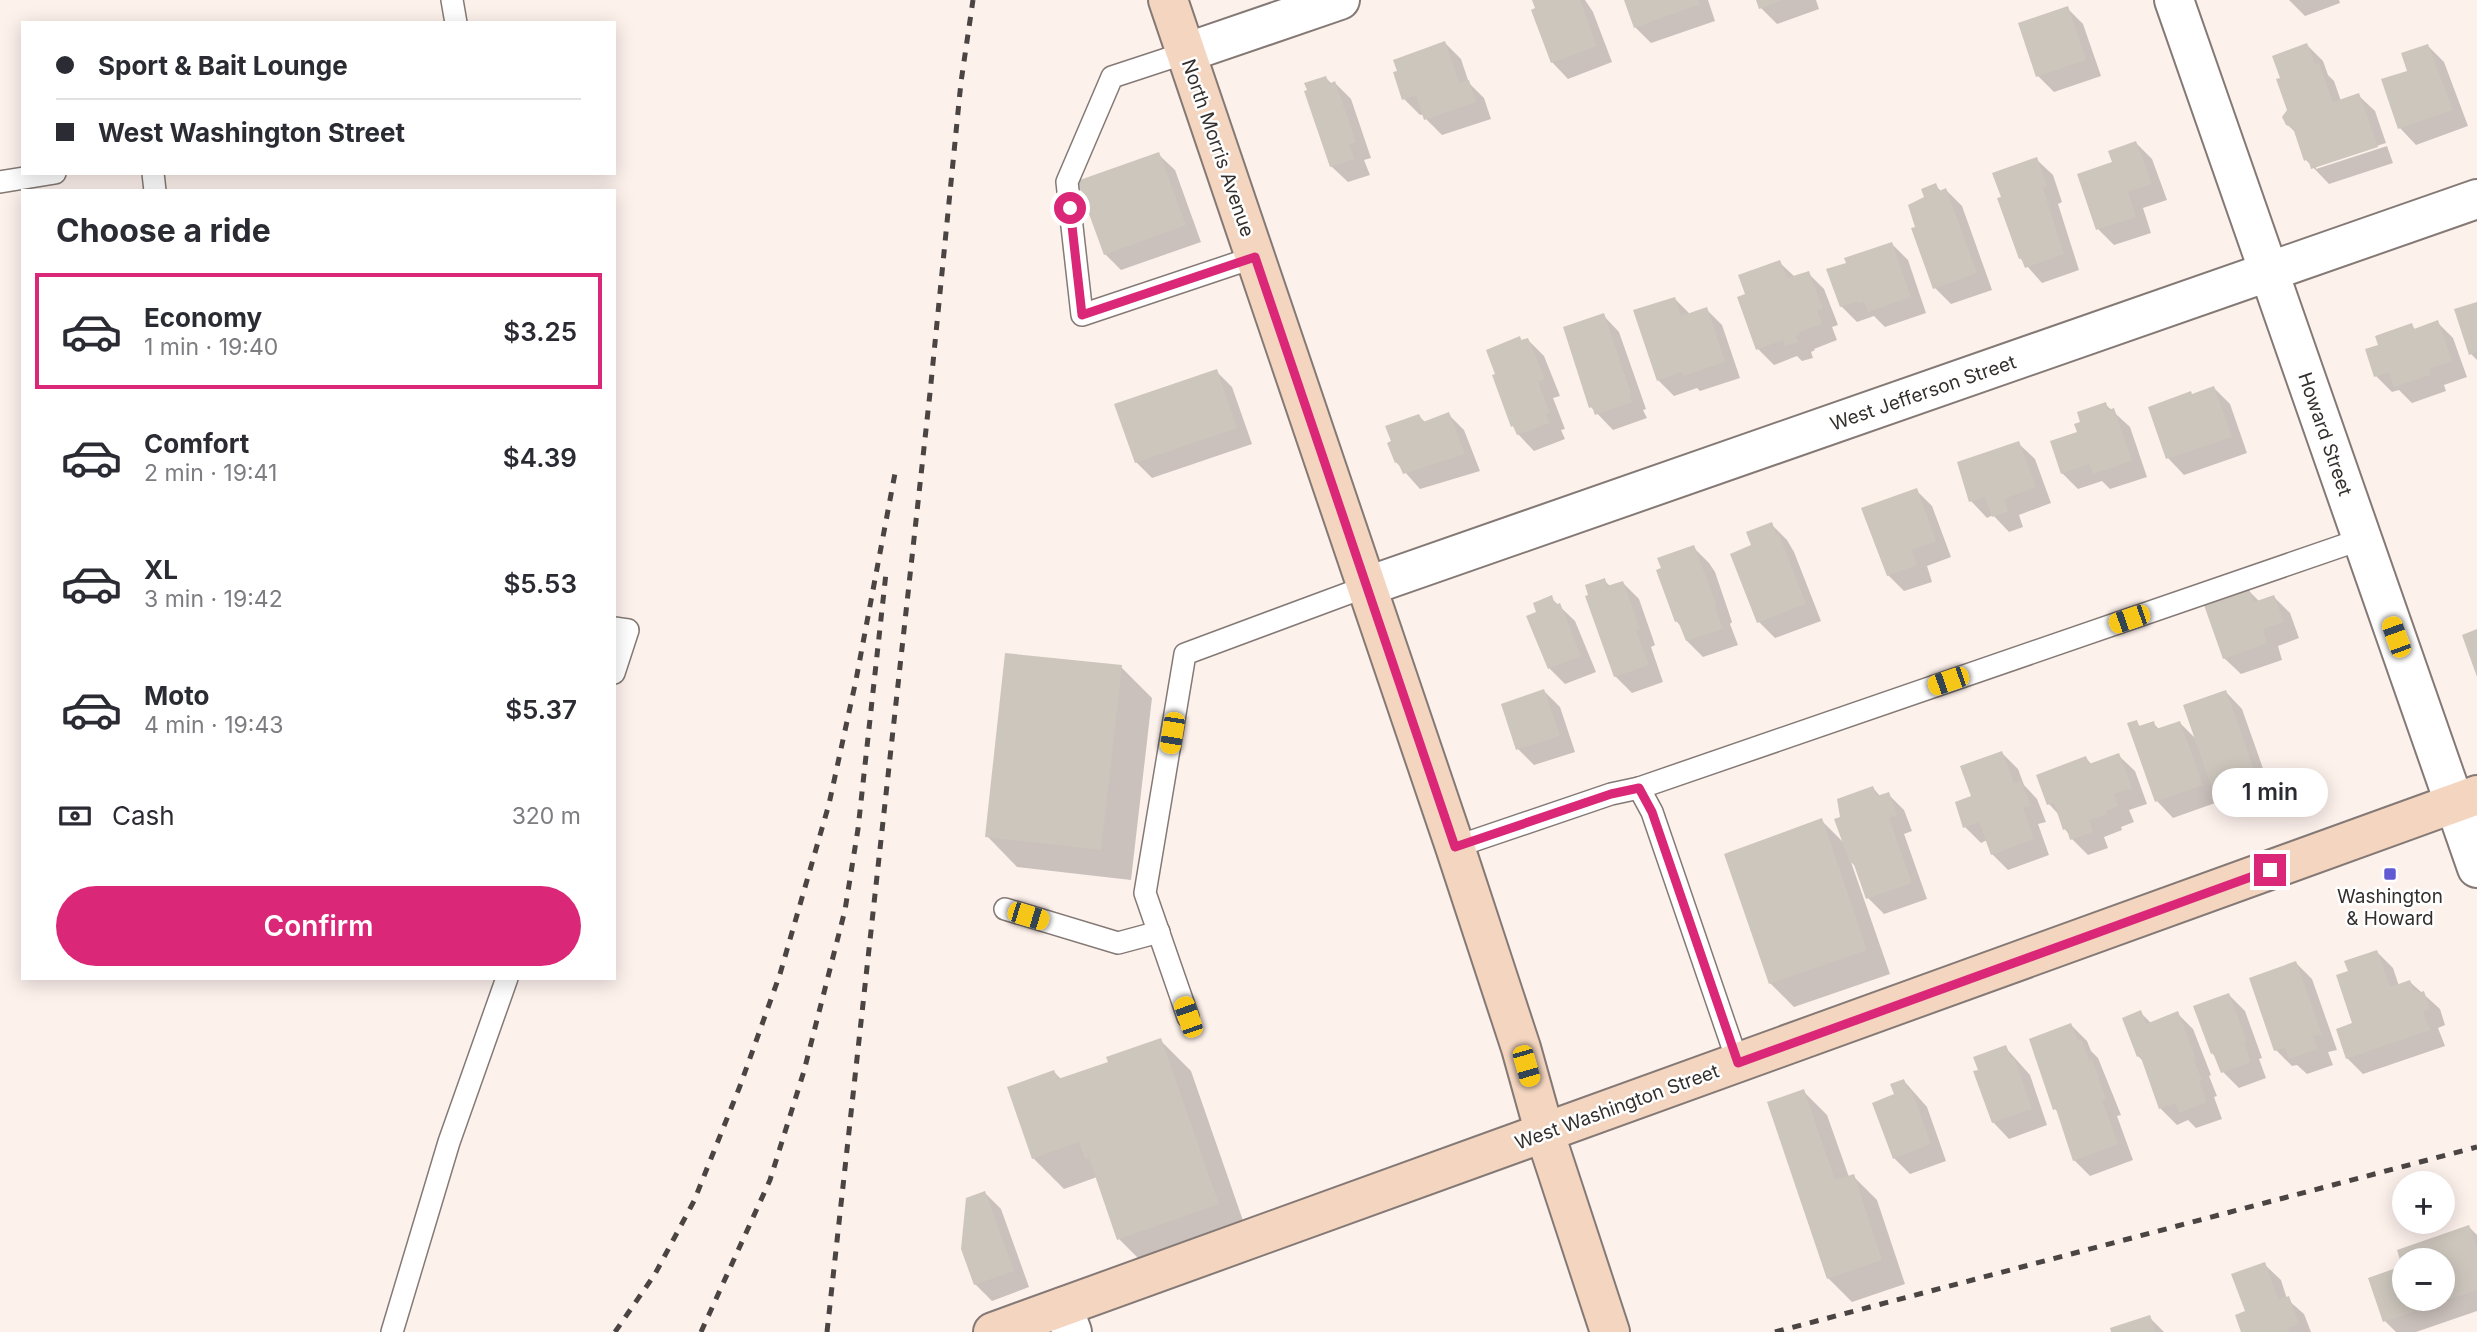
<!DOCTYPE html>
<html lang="en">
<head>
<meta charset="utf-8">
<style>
	:root { --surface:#fff; --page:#f7f7f7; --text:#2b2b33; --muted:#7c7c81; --line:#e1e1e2; --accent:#db2777 }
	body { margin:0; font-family:Inter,sans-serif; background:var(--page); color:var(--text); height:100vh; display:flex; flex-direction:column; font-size:26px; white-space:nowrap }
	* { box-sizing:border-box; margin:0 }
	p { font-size:23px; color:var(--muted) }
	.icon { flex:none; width:38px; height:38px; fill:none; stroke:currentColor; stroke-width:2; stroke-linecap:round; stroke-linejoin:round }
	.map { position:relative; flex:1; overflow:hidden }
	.drawer { position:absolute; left:21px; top:189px; width:595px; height:791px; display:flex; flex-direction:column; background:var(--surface); border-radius:0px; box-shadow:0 4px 18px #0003 }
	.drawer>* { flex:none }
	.banner { position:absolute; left:21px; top:21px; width:595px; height:154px; border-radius:0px; box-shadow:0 4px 18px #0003; display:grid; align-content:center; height:154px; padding:0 35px; background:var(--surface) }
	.fabs { position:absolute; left:2392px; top:1171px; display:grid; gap:14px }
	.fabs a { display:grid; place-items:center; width:63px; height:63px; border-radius:50%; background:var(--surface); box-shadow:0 4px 18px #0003; font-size:35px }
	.end { position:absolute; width:32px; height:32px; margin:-16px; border:9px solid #db2777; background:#fff; box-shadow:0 0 0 4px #fff }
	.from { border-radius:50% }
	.bubble { position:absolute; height:49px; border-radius:24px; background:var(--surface); box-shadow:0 4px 18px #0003; font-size:23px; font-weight:600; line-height:49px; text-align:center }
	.car { position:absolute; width:21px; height:42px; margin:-21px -10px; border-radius:9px; box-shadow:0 0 5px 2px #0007; background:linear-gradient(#f5c518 24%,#345 0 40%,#f5c518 0 76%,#345 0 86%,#f5c518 0) }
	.banner b { display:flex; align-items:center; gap:24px; height:66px; font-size:26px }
	.banner b+b { border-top:2px solid var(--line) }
	.banner i { width:18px; height:18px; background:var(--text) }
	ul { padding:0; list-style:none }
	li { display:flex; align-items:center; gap:21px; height:116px; margin:0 14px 10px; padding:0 21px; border:4px solid transparent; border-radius:0px }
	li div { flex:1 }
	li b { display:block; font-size:26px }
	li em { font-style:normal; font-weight:600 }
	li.on { border-color:var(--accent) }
	li>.icon { width:63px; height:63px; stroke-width:1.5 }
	h2 { padding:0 35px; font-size:32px; line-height:84px }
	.pay { display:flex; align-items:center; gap:18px; height:77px; padding:0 35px; font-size:26px }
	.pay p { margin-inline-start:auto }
	.primary-button { display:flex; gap:14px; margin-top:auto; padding:14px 35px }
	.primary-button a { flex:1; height:80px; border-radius:42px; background:var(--accent); color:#fff; font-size:28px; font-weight:600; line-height:80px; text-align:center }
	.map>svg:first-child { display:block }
</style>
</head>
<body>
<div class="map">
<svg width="2477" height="1332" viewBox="0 0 2477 1332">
	<rect width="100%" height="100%" fill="#fdf1ec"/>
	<g fill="#0003">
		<polygon points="1533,0 1585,0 1593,12 1612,62 1568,79 1552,62"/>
		<polygon points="1626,0 1708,0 1715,21 1651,43 1635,27"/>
		<polygon points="1758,0 1816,0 1819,9 1777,24 1761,8"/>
		<polygon points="2289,0 2339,0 2340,3 2305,16"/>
		<polygon points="2067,8 2083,24 2101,76 2054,92 2038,76"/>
		<polygon points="1445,43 1461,59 1469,83 1484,98 1491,119 1442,135 1426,119 1424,114 1420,115 1404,99"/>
		<polygon points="2307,45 2323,61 2328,75 2334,81 2341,101 2358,95 2375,111 2386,143 2316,165 2316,169 2387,146 2393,163 2329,184 2306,160 2297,134 2287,124 2289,110 2282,79"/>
		<polygon points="2428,46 2444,62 2468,126 2416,145 2400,128 2383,80 2409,72"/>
		<polygon points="1326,78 1332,84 1335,83 1351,99 1371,158 1364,160 1370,175 1348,182 1331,166"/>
		<polygon points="2136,143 2152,159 2167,200 2143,208 2151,233 2114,245 2098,229 2114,163"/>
		<polygon points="1158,154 1175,170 1201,242 1121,270 1105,254"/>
		<polygon points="2036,159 2053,175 2062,202 2058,204 2079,270 2042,283 2020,258"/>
		<polygon points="1935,185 1942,192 1946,190 1962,206 1992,290 1951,304 1935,288 1917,228 1926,198"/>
		<polygon points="1892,244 1908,260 1926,313 1885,327 1874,316 1857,322 1841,306 1848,264"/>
		<polygon points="1779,262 1795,277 1808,273 1824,289 1838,325 1832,327 1837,340 1814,349 1815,350 1811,352 1813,358 1802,361 1797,356 1774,365 1758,349 1747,295"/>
		<polygon points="1675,299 1690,314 1706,309 1722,325 1740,378 1700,391 1697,388 1674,396 1658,380"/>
		<polygon points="2477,304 2477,360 2471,354"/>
		<polygon points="1603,315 1619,332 1646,409 1643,410 1647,418 1613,430 1591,407 1565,328"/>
		<polygon points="2437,322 2453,338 2467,377 2444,385 2446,391 2412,403 2399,390 2392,392 2376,376 2380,346 2411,325 2416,330"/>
		<polygon points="1520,338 1523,342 1528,340 1544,356 1560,396 1553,398 1565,429 1561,430 1565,439 1534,451 1518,434"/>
		<polygon points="1216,371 1232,387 1252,444 1152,478 1136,462"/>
		<polygon points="2214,388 2230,404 2247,453 2184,475 2168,458 2150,408"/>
		<polygon points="2105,404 2130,427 2147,477 2110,489 2102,481 2078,489 2062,473 2079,434"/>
		<polygon points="1448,414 1464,430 1480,471 1420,489 1396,462 1419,416 1426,423"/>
		<polygon points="2018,443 2035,459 2051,503 2019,515 2023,527 2009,532 1993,515 1987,518 1971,501 1960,463"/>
		<polygon points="1916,490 1932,506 1951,557 1927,566 1932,582 1904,591 1888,575"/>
		<polygon points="1771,524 1787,540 1794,552 1821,621 1775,638 1759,622 1753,546"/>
		<polygon points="1693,547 1709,563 1715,572 1732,622 1730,624 1738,645 1703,657 1687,641 1682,627 1676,621"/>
		<polygon points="1604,580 1611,587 1623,583 1639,599 1655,645 1651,647 1663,682 1632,693 1615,676"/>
		<polygon points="2249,591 2260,602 2274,597 2290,613 2299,638 2278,646 2282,660 2241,674 2224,658"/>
		<polygon points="1551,598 1575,621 1596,672 1565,684 1549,668 1538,613"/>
		<polygon points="1121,667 1152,698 1131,880 1017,867 987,836"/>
		<polygon points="1544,691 1560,707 1575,752 1534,765 1518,749"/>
		<polygon points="2226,692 2242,709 2272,794 2232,809 2214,791 2218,802 2173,818 2157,801 2136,722 2141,727 2153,723 2160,730 2180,723 2197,740"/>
		<polygon points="2002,753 2018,769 2024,785 2037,799 2046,822 2038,824 2049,855 2008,870 1992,854 1987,840 1981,843 1965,827 1973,797"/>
		<polygon points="2118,755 2135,771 2147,804 2129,810 2134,822 2121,827 2122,830 2104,837 2108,848 2088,855 2072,839 2065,829 2060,816 2049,804 2086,758 2092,765"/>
		<polygon points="1873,788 1881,797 1888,794 1904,810 1912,831 1904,834 1927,899 1884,914 1868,898 1857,868 1851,862 1890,974 1794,1007 1770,983 1821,820 1845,844"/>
		<polygon points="2377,952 2393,968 2399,986 2410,982 2440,1009 2445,1025 2438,1028 2445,1046 2363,1074 2347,1058 2355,1024"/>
		<polygon points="2296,963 2312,979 2337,1050 2328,1052 2333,1065 2307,1074 2297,1065 2292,1066 2276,1050"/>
		<polygon points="2229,995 2245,1011 2262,1058 2259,1059 2266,1078 2239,1088 2223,1072 2217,1058 2212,1053"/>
		<polygon points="2141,1013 2151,1023 2177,1013 2193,1029 2211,1075 2209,1076 2217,1096 2214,1097 2222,1119 2196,1128 2188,1120 2177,1125 2161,1109 2145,1063 2138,1056"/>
		<polygon points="2071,1025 2087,1041 2091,1051 2098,1058 2121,1115 2117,1116 2133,1160 2090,1176 2074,1160 2060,1114 2055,1109"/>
		<polygon points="1160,1040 1191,1071 1248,1235 1150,1270 1119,1239 1097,1177 1064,1189 1033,1158 1054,1072 1062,1080 1110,1063"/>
		<polygon points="2005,1047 2030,1075 2047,1125 2009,1139 1993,1122"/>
		<polygon points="1904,1081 1927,1107 1946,1161 1910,1174 1894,1158 1896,1095"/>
		<polygon points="1803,1091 1827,1115 1849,1177 1853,1176 1877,1200 1905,1284 1852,1302 1828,1278"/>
		<polygon points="985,1193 1001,1209 1029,1287 992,1301 975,1284"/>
		<polygon points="2469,1227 2477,1235 2477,1311 2416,1332 2396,1332 2385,1321 2370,1279 2404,1267 2404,1298 2443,1298 2443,1260 2404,1260 2404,1267 2399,1251"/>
		<polygon points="2264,1264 2281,1280 2287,1299 2304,1314 2311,1332 2243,1332 2247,1312"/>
		<polygon points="2149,1317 2164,1332 2113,1332"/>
	</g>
	<g fill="#cdc6bd" fill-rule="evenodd">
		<polygon points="1532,0 1580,0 1597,46 1551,63 1531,10 1535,8"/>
		<polygon points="1624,0 1698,0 1700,4 1634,28"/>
		<polygon points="1756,0 1783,0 1759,9"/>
		<polygon points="2068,6 2086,60 2036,77 2018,23"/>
		<polygon points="1445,41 1459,83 1469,80 1476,102 1424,120 1416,95 1402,100 1393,72 1397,71 1393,60"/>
		<polygon points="2307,43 2315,64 2319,63 2333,102 2359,93 2378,147 2311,169 2308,159 2304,161 2293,128 2286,125 2282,117 2287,110 2276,79 2280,78 2272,56"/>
		<polygon points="2428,44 2453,110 2398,129 2381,79 2407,71 2401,53"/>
		<polygon points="1326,76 1329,84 1335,81 1356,142 1349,144 1355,159 1330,167 1304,91 1307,90 1304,83"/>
		<polygon points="2136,141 2152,184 2128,192 2136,217 2096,230 2077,174 2112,162 2108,151"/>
		<polygon points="1159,152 1186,225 1104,255 1077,181"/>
		<polygon points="2037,157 2047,186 2043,188 2064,254 2025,268 2021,258 2019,259 1997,198 2001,197 1992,173"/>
		<polygon points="1936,183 1939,191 1946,188 1977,273 1933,289 1911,228 1915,227 1908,205 1924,197 1921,189"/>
		<polygon points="1892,242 1911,297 1868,312 1864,302 1859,303 1858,301 1840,307 1826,269 1846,263 1844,258"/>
		<polygon points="1780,260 1787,278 1809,271 1823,309 1817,310 1822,324 1799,332 1800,334 1796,336 1798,342 1785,346 1783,340 1756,350 1737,297 1745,294 1738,275"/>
		<polygon points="1675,297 1681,316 1707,307 1725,362 1683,376 1681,372 1657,381 1633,310"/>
		<polygon points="2477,302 2477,352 2469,355 2454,309"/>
		<polygon points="1604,313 1631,393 1629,393 1632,402 1595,415 1592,407 1589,408 1563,327"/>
		<polygon points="2438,320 2452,361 2429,369 2431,375 2394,387 2389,372 2374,377 2365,349 2378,345 2375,336 2412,323 2414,329"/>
		<polygon points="1520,336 1521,340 1528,338 1545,379 1538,382 1550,413 1546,414 1550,423 1517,435 1513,426 1511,427 1492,375 1495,374 1486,350"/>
		<polygon points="1217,369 1237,428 1135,463 1114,404"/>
		<polygon points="2214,386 2232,437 2166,459 2148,407 2191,391 2192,394"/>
		<polygon points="2106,402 2108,410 2114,408 2132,461 2093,474 2089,464 2061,474 2050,441 2077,432 2074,424 2080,422 2077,412"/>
		<polygon points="1449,412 1465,454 1403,474 1398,462 1395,463 1387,443 1391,441 1385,426 1419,414 1423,422"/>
		<polygon points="2019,441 2036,487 2004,499 2008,511 1992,517 1985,497 1969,502 1957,462"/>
		<polygon points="1917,488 1936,541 1912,550 1917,565 1887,576 1861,508"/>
		<polygon points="1772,522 1776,534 1779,534 1806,604 1757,623 1730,554 1751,545 1746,532"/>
		<polygon points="1694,545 1717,606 1715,607 1723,629 1686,641 1678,621 1675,622 1656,570 1661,568 1657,558"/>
		<polygon points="1605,578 1607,586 1623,581 1640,629 1636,631 1649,665 1614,677 1585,596 1588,595 1585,585"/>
		<polygon points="2249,589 2254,602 2274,595 2284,622 2263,629 2267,643 2223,659 2204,605"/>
		<polygon points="1552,595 1555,605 1560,603 1581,656 1548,669 1526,616 1536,612 1533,603"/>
		<polygon points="2477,629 2477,677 2462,635"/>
		<polygon points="1005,653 1122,665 1101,850 985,837"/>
		<polygon points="1544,689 1560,736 1516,750 1501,704"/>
		<polygon points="2226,690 2257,778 2214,794 2183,705"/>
		<polygon points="2137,720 2139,726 2154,721 2156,729 2180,721 2203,785 2155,802 2127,723"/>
		<polygon points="2002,751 2014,783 2021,781 2031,806 2023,808 2034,839 1991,855 1979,822 1963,828 1955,802 1971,796 1960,766"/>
		<polygon points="2119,753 2132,788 2114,794 2119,806 2106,811 2107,814 2089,820 2093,832 2070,840 2067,829 2063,830 2054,803 2047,805 2036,775 2086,756 2089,764"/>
		<polygon points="1873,786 1877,796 1889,792 1897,815 1889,818 1912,883 1866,899 1853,862 1850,863 1834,819 1840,817 1837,799"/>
		<polygon points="1822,818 1867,950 1769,984 1724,854"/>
		<polygon points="2377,950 2390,987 2410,980 2414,991 2417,990 2418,993 2424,991 2430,1009 2423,1012 2430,1030 2346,1059 2336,1029 2352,1023 2336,975 2348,971 2344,961"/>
		<polygon points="2296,961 2322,1034 2313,1036 2318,1049 2289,1059 2285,1048 2274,1051 2249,978"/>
		<polygon points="2229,993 2247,1042 2244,1043 2251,1062 2221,1073 2213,1053 2211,1054 2193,1006"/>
		<polygon points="2141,1010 2146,1024 2178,1011 2196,1059 2194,1060 2202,1080 2199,1081 2207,1102 2179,1113 2175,1103 2159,1109 2140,1055 2137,1057 2122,1018"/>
		<polygon points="2071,1023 2078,1041 2082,1040 2089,1060 2092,1059 2106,1099 2102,1100 2118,1144 2073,1161 2056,1109 2053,1110 2029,1039"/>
		<polygon points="1161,1038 1219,1204 1117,1240 1089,1158 1085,1159 1079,1142 1032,1159 1007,1087 1054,1070 1058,1079 1108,1062 1106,1057"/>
		<polygon points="2006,1045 2011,1058 2014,1057 2032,1109 1992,1123 1973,1071 1978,1070 1973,1057"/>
		<polygon points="1904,1079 1908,1090 1911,1089 1931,1144 1893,1159 1872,1103 1894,1094 1890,1084"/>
		<polygon points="1804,1089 1835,1180 1854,1174 1882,1260 1827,1279 1767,1102"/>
		<polygon points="985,1191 1014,1271 974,1285 961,1249 966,1198"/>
		<path d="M2469,1225L2477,1248V1290L2383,1322L2368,1278L2402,1266L2397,1250ZM2404,1260H2443V1298H2404Z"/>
		<polygon points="2265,1262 2278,1300 2289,1296 2299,1324 2288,1328 2290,1332 2241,1332 2235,1315 2245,1311 2231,1274"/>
		<polygon points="2150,1315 2156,1332 2111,1332 2110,1328"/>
	</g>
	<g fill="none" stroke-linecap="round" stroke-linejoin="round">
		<g stroke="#847975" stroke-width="24">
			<g id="lane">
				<polyline points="452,0 456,23"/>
				<polyline points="1185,53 1112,77 1067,182 1082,315 1255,257"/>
				<polyline points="153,173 155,191"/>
				<polyline points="0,182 55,173"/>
				<polyline points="614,628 628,630 614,673"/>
				<polyline points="1639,788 1652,812 1738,1063"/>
				<polyline points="1455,847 1611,794 1639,788 2362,539"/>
				<polyline points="1005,909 1118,943 1159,932"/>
				<polyline points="1188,1017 1145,893 1185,654 1368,586"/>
				<polyline points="392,1332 449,1142 507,978"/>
			</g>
		</g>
		<g stroke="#847975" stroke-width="42">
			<g id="street">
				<polyline points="2174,0 2477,868"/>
				<polyline points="1185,53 1340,0"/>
				<polyline points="1368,586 2477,199"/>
				<polyline points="1063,1307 1072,1332"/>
			</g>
		</g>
		<g stroke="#847975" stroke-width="42">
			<g id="secondary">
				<polyline points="1168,0 1455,847 1521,1048 1545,1134 1610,1332"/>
				<polyline points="993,1332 2477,795"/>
			</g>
		</g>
		<use href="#lane" stroke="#fff" stroke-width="21"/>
		<use href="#street" stroke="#fff" stroke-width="38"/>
		<use href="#secondary" stroke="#f3d5c0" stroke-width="38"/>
		<g stroke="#4a4442" stroke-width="5" stroke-dasharray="9 9" stroke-linecap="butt">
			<polyline points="615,1332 655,1274 694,1201 740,1086 780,974 829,804 856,680 896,468"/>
			<polyline points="701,1332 770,1180 804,1071 845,910 858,829 886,573"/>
			<polyline points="827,1332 930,393 961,82 973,0"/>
			<polyline points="1775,1332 2477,1147"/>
		</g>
	</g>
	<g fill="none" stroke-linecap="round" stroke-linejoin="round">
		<polyline stroke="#db2777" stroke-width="9" points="1070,208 1082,315 1255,257 1455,847 1611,794 1639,788 1652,812 1738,1063 2270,870"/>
	</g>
	<rect fill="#615ad3" stroke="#fff" stroke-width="2.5" x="2383" y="867" width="14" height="14" rx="3.5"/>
	<g text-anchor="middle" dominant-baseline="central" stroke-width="5" stroke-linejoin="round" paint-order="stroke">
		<g font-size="19" fill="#342f2d" stroke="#fff">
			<text transform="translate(1218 148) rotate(71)">North Morris Avenue</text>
			<text transform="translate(1923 393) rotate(-19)">West Jefferson Street</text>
			<text transform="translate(2325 434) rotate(71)">Howard Street</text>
			<text transform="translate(1617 1107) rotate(-20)">West Washington Street</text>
		</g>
		<g font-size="19" fill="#342f2d" stroke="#fff">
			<text x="2390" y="896">Washington<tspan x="2390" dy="22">&amp; Howard</tspan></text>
		</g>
	</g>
</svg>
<div class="fabs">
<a>+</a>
<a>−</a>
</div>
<i class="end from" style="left:1070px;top:208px"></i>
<i class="end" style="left:2270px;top:870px"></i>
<div class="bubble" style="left:2212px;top:768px;width:116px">1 min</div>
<i class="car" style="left:2129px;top:619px;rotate:251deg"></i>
<i class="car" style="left:2396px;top:637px;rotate:340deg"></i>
<i class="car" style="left:1948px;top:681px;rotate:251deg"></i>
<i class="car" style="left:1172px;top:733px;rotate:189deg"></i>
<i class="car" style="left:1028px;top:916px;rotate:107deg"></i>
<i class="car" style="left:1188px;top:1017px;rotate:341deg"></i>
<i class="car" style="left:1526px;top:1066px;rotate:164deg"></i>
<div class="banner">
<b><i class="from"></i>Sport &amp; Bait Lounge</b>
<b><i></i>West Washington Street</b>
</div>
<section class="drawer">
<h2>Choose a ride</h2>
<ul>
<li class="on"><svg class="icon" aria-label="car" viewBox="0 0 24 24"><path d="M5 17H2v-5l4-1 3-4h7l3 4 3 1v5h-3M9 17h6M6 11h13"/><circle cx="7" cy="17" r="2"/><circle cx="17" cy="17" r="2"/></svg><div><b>Economy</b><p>1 min · 19:40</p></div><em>$3.25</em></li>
<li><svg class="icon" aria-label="car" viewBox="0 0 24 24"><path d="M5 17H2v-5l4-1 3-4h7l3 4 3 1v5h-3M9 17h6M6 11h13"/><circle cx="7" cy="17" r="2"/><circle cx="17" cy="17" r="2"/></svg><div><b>Comfort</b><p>2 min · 19:41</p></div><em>$4.39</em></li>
<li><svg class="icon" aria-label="car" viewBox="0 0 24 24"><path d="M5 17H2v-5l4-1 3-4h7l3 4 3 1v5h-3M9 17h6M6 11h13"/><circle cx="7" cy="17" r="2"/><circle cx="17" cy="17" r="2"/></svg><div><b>XL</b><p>3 min · 19:42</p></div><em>$5.53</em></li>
<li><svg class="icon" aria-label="car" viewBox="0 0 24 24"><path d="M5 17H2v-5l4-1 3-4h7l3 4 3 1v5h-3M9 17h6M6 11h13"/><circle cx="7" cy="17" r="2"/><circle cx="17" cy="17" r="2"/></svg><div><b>Moto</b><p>4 min · 19:43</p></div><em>$5.37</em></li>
</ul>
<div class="pay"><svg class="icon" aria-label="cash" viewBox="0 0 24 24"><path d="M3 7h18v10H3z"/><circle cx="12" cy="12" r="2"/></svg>Cash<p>320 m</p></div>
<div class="primary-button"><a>Confirm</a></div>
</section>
</div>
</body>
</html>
